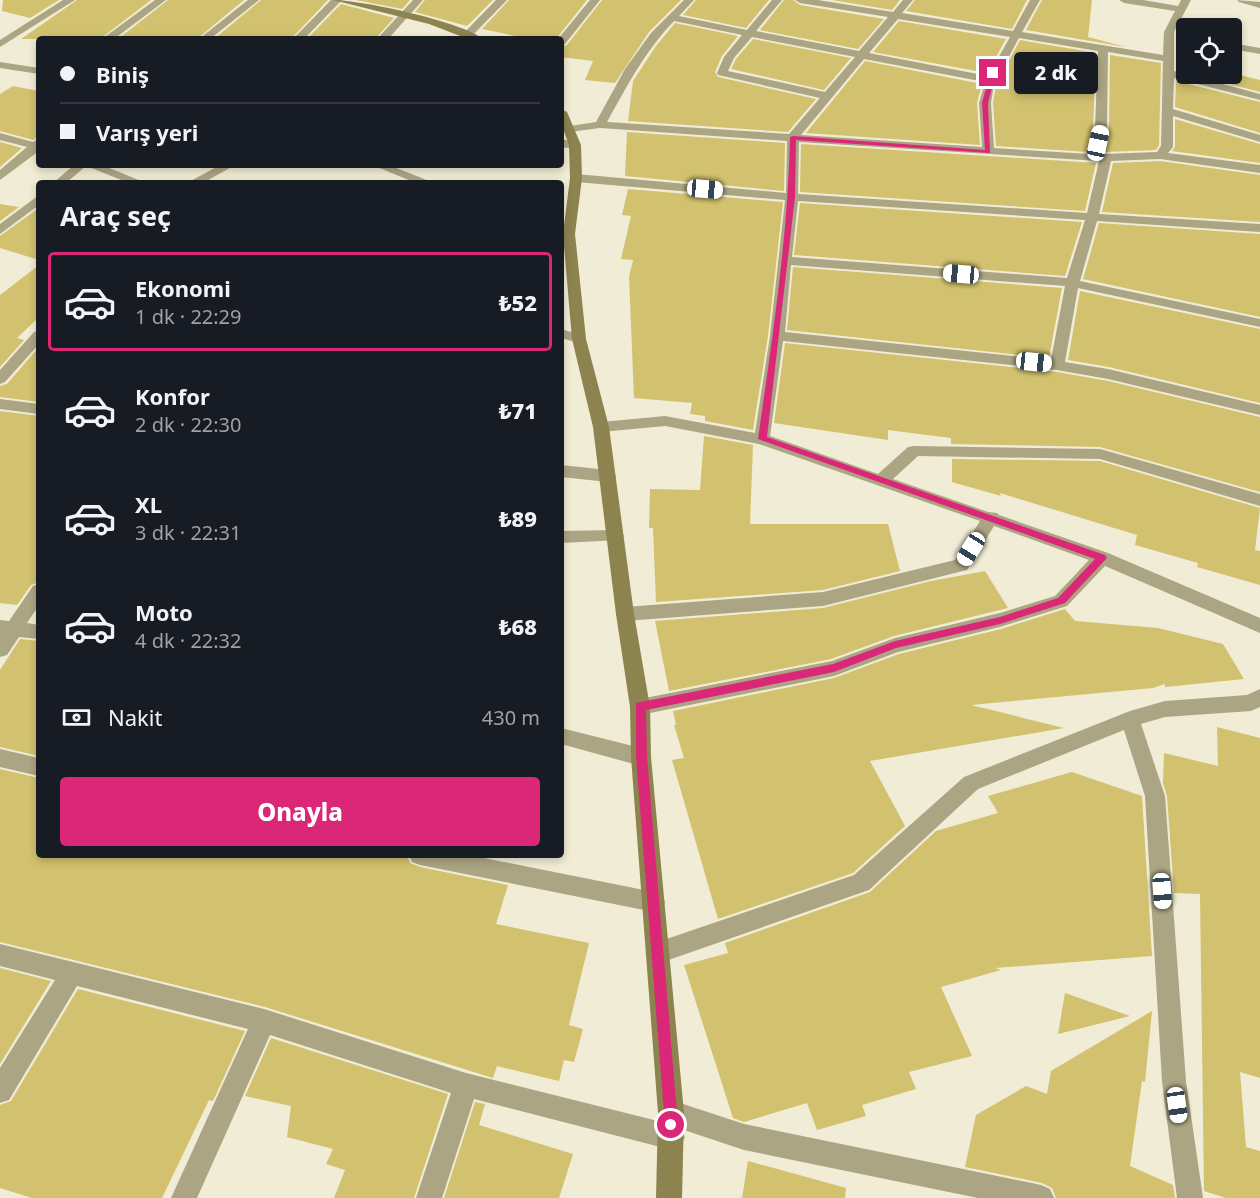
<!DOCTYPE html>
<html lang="tr">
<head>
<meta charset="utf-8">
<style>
	:root { --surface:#171b24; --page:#242831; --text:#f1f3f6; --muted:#9ea1a6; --line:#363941; --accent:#db2777 }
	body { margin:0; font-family:"Noto Sans",sans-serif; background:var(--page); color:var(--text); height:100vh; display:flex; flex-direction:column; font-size:22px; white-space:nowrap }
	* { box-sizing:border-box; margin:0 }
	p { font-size:20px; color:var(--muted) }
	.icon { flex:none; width:33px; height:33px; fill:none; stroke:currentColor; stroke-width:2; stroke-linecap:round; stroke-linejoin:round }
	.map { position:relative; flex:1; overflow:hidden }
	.details { position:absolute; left:36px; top:180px; width:528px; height:678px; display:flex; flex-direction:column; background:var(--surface); border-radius:6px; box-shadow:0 3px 9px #0003 }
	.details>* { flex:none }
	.banner { position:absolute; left:36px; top:36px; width:528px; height:132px; border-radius:6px; box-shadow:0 3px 9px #0003; display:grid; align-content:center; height:132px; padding:0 24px; background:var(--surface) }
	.fabs { position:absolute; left:1176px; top:18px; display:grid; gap:12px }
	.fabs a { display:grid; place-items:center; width:66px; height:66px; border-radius:6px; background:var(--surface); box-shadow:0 3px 9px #0003; font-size:30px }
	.end { position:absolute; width:27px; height:27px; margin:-14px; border:8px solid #db2777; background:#fff; box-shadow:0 0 0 3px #fff }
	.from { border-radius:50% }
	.bubble { position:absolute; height:42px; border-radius:6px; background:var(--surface); box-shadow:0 3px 9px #0003; font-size:20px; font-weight:800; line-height:42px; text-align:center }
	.car { position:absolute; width:18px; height:36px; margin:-18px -9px; border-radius:8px; box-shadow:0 0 4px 2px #0007; background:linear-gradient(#fff 24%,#345 0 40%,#fff 0 76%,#345 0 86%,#fff 0) }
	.banner b { display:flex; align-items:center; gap:21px; height:57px; font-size:22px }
	.banner b+b { border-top:2px solid var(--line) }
	.banner i { width:15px; height:15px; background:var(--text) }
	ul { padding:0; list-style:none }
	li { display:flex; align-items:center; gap:18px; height:99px; margin:0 12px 9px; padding:0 12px; border:3px solid transparent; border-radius:6px }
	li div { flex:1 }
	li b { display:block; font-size:22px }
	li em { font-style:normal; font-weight:800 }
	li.active { border-color:var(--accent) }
	li>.icon { width:54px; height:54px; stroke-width:1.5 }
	h2 { padding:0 24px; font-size:27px; line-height:72px }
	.pay { display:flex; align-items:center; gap:15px; height:66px; padding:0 24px; font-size:22px }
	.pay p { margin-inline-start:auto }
	.button { display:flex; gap:12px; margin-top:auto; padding:12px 24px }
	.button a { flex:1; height:69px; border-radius:6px; background:var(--accent); color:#fff; font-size:24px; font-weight:800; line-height:69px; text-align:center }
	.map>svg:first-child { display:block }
</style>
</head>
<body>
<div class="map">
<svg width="1260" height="1198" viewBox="0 0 1260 1198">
	<rect width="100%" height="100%" fill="#f1ecd5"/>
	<g fill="#d2c16e">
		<polygon points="3,0 59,0 30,18 2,11"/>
		<polygon points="77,0 151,0 100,39 21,39"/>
		<polygon points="168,0 244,0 197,39 118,39"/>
		<polygon points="261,0 328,0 291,39 214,39"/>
		<polygon points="356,0 410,0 402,9"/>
		<polygon points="425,0 493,0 467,26 415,12"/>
		<polygon points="509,0 587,0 556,39 530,39 482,29"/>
		<polygon points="602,0 681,0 649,32 615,83 585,80 593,61 561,57 561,47 567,45"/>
		<polygon points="696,0 769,0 746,28 683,15"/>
		<polygon points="784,0 793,0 800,5 884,19 858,49 760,30"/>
		<polygon points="832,0 900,0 892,10"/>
		<polygon points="915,0 1027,0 1012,29 906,11"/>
		<polygon points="1042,0 1092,0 1088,37 1126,47 1026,30"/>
		<polygon points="341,4 394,18 375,39 307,39"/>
		<polygon points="899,21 1006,39 987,73 873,52"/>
		<polygon points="675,23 738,36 722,56 715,72 718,77 816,99 788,132 628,121 633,81 656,46"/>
		<polygon points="753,39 851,58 824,90 731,69 736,59"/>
		<polygon points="1020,40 1096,53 1093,128 1088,152 996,146 993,103 996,85"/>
		<polygon points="1110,55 1161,63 1159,145 1156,150 1105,152 1109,128"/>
		<polygon points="865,61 982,84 977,103 980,145 806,133"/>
		<polygon points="1232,73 1260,80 1260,92 1192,74"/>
		<polygon points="1176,81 1260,102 1260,133 1175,107"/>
		<polygon points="13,86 39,91 39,135 33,140 0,131 0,94"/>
		<polygon points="1175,119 1260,144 1260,163 1172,151 1175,147"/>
		<polygon points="627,132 785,143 784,191 625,176"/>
		<polygon points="0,142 22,148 0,167"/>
		<polygon points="801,144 1096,163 1085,211 800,192"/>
		<polygon points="1160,161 1260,175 1260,222 1102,212 1113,163"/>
		<polygon points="628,189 783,202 768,336 753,430 705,421 705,416 690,414 692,403 634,398 629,277 633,260 621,259 631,216 622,215"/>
		<polygon points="800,203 1082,222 1065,276 794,255"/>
		<polygon points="0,204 19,207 0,221"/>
		<polygon points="36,210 39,210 39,260 0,248 0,236"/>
		<polygon points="1099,223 1260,234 1260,317 1083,279"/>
		<polygon points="39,265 39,317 17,338 24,340 0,367 0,295"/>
		<polygon points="793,267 1062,288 1049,358 787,330"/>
		<polygon points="1080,291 1260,329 1260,403 1109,367 1068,360"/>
		<polygon points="785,343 1057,372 1108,381 1260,417 1260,492 1100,447 951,444 951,438 888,430 888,440 774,423"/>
		<polygon points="39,347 39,402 0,397 0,386 7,384"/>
		<polygon points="0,411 39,416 39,582 31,585 17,605 0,603"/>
		<polygon points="704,436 753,445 750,524 888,524 900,571 823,590 656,602 653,528 649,528 650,489 700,490"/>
		<polygon points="952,459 1100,461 1260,508 1255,550 1260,551 1260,585 1197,567 1198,563 1135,545 1137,535 1000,493 1001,496 952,482"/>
		<polygon points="985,571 1008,608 894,636 831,659 669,691 655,621 823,608 931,581"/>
		<polygon points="1065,609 1075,621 1158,628 1223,644 1244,679 1165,687 1165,684 1153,688 971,705 1064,728 870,761 905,826 853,873 718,919 672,760 684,758 674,725 676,725 673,711 834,678 899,654 1001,629"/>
		<polygon points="20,639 39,641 39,756 0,747 0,670"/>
		<polygon points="1217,727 1260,738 1260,1078 1240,1072 1246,1147 1260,1151 1260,1198 1226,1198 1204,1191 1200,894 1174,893 1167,796 1163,783 1164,753 1218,766"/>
		<polygon points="0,769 39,778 39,855 407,855 410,863 420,867 508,885 496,924 589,943 569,1025 583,1029 574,1062 564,1060 559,1081 497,1066 493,1078 265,1007 0,942"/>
		<polygon points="1072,772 1142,796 1152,956 995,968 1001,970 941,987 972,1056 909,1072 916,1089 862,1105 866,1116 817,1130 807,1103 744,1122 733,1118 684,965 728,953 725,943 870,892 936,831 998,813 988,796"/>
		<polygon points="0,968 51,981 0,1064"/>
		<polygon points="78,989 245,1031 213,1101 209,1100 162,1198 32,1198 0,1188 0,1105 11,1101"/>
		<polygon points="1065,993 1130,1016 1058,1034"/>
		<polygon points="1152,1011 1145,1082 1142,1081 1130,1166 1173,1185 1175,1198 1056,1198 1052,1188 1042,1183 965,1167 976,1115 1026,1086 1047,1094 1051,1071"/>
		<polygon points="271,1038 448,1094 414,1198 334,1198 345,1170 326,1164 333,1149 287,1137 291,1106 245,1096"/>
		<polygon points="475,1102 485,1104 479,1125 573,1154 559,1198 444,1198"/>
		<polygon points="748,1161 846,1188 845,1198 742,1198"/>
	</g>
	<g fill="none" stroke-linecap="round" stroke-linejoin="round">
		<g fill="#aca583" fill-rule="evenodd">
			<polygon points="63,0 75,0 0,47 0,40"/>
			<polygon points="155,0 166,0 114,39 102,39"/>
			<polygon points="248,0 259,0 210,39 199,39"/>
			<polygon points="331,0 342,0 304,39 293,39"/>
			<polygon points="413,0 423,0 388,39 377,39"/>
			<polygon points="496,0 507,0 469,39 458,39"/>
			<polygon points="590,0 600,0 565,44 561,45 561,39 558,39"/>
			<path d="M684,0H694L679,16L747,30L772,0H782L756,31L859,51L888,17L800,3L795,0H818L893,12L903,0H913L902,13L1013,31L1030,0H1040L1022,32L1163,55L1164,32L1175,11L1124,3L1119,0H1143L1178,6L1181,0H1191L1174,32V71L1260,94V100L1174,78L1173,109L1260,135V142L1173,116V147L1168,153L1260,165V173L1160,159L1111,161L1099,214L1260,224V232L1097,221L1080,281L1260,319V327L1078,288L1065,362L1108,369L1260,405V415L1108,379L1057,370L783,341L770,436L878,474L908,447L914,446L1100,449L1260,494V506L1100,459L918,456L893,479L988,512L997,513L999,515L1108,553L1260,618V633L1105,566L1067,606L1000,627L898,652L834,676L640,715L633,713L630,707L633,701L640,699L832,661L895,638L1000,613L1055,596L1089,560L994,526L967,570L823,606L625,621L619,619L616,614L619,609L625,607L823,592L955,560L980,521L759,444L665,426L601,432L593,427L601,422L665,416L755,433L770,336L785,200L576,182L570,178L576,174L786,193L787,141L600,128L570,132L564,129L570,126L596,122L625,69L651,33ZM898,19L1010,37L988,76L869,53ZM674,21L742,35L724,57L717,73L718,75L820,98L789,134L607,122C627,86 645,51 674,21ZM752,37L855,57L825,92L728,71L734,58ZM1019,38L1098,51L1095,128L1090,154L994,148L991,103L994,84ZM1108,52L1163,61L1161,146L1157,152L1102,154L1107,128ZM864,59L985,82L979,103L982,147L801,135ZM799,142L1099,161L1087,213L798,194ZM798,201L1085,220L1067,278L792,257ZM791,265L1065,286L1051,360L785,332Z"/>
			<polygon points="1237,0 1260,2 1260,8 1239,2"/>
			<polygon points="1232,43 1260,48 1260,54 1232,49"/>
			<polygon points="0,62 39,68 39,74 0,68"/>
			<polygon points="0,133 33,142 39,139 39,151 0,180 0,170 27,147 0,140"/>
			<polygon points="561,139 579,143 581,145 575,149 561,147"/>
			<polygon points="74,165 102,165 146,183 129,183 86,166 66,183 53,183"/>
			<polygon points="220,165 235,165 203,183 187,183"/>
			<polygon points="372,165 389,165 434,183 416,183"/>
			<polygon points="39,195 39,205 0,234 0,224"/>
			<polygon points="561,329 584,336 586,339 579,343 561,338"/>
			<polygon points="39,331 39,344 5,382 0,384 0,370 34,332"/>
			<polygon points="0,399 39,404 39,414 0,409"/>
			<polygon points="561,465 608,470 614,472 616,476 614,480 608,482 561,477"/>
			<polygon points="615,530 621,532 624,536 621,540 561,543 561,531"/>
			<polygon points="39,584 39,605 27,623 39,625 39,639 19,637 7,655 0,657 0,620 9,621 33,586"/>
			<polygon points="1260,689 1260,707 1251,711 1165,717 1141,724 1165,796 1186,1081 1203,1198 1177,1198 1162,1081 1145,796 1124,730 978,789 869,890 657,964 649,961 646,953 649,945 854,875 964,777 1130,711 1165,701 1247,695"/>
			<polygon points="561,728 641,748 648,751 651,757 648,763 641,766 561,744"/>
			<polygon points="0,749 39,758 39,776 0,767"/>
			<polygon points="409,855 469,855 654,892 662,895 665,902 662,909 654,912 420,865 412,862"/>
			<polygon points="0,944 264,1009 466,1073 662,1122 658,1113 662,1104 671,1100 744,1124 1041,1185 1050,1189 1054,1198 978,1198 744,1150 681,1129 685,1137 681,1146 672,1150 474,1099 442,1198 416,1198 451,1093 270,1035 197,1198 171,1198 248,1029 77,986 9,1100 0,1103 0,1068 55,980 0,966"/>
		</g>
		<g fill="#8d834f" fill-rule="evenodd">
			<path d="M333,0C361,0 463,22 483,39H468L429,24Z"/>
			<polygon points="561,109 567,112 581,145 582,178 575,234 586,339 609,427 634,614 650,707 651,757 684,1113 682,1198 656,1198 658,1113 631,757 630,707 616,614 593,427 572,339 563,234 570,178 569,145 561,123"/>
		</g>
	</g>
	<path fill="#db2777" d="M993,71L996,73L988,103L990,153L796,140L795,197L767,437L1105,555L1107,558L1065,603L1000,624L896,648L834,672L646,710L647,757L678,1125L676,1130L671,1132L667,1130L665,1125L636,757V703L833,664L895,641L1000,617L1058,598L1095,559L758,439C772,339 788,239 790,137L793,136L985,150L982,103L990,73Z"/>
</svg>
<div class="fabs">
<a><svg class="icon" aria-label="locate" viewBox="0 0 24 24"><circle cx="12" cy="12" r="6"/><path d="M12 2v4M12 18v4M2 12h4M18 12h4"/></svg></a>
</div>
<i class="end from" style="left:671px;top:1125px"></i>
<i class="end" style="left:993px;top:73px"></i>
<div class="bubble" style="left:1014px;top:52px;width:84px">2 dk</div>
<i class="car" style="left:1098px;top:143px;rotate:12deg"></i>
<i class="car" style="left:705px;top:189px;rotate:95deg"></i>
<i class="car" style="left:961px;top:274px;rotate:275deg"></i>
<i class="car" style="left:1034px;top:362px;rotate:96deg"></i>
<i class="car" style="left:971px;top:549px;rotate:212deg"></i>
<i class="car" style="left:1162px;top:891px;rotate:176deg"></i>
<i class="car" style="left:1177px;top:1105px;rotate:172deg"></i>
<div class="banner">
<b><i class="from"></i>Biniş</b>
<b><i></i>Varış yeri</b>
</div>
<section class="details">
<h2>Araç seç</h2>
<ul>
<li class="active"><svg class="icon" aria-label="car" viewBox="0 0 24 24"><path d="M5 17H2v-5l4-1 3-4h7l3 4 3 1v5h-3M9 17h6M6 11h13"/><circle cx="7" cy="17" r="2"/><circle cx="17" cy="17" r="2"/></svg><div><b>Ekonomi</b><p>1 dk · 22:29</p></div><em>₺52</em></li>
<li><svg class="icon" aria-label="car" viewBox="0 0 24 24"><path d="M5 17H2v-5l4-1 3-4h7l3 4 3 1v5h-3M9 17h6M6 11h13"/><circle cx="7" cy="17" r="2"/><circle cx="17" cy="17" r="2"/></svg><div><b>Konfor</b><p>2 dk · 22:30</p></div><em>₺71</em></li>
<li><svg class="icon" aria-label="car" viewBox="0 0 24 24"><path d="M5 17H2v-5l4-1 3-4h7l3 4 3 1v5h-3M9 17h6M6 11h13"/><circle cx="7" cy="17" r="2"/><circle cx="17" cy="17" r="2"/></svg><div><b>XL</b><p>3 dk · 22:31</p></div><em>₺89</em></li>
<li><svg class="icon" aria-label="car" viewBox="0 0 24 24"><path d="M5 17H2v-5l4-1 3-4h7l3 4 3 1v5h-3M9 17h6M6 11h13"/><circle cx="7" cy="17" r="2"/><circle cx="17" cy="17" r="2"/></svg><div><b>Moto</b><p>4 dk · 22:32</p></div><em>₺68</em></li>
</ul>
<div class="pay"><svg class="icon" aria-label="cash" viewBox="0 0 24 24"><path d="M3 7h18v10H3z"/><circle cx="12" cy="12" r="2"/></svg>Nakit<p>430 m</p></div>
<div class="button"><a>Onayla</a></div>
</section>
</div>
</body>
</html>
